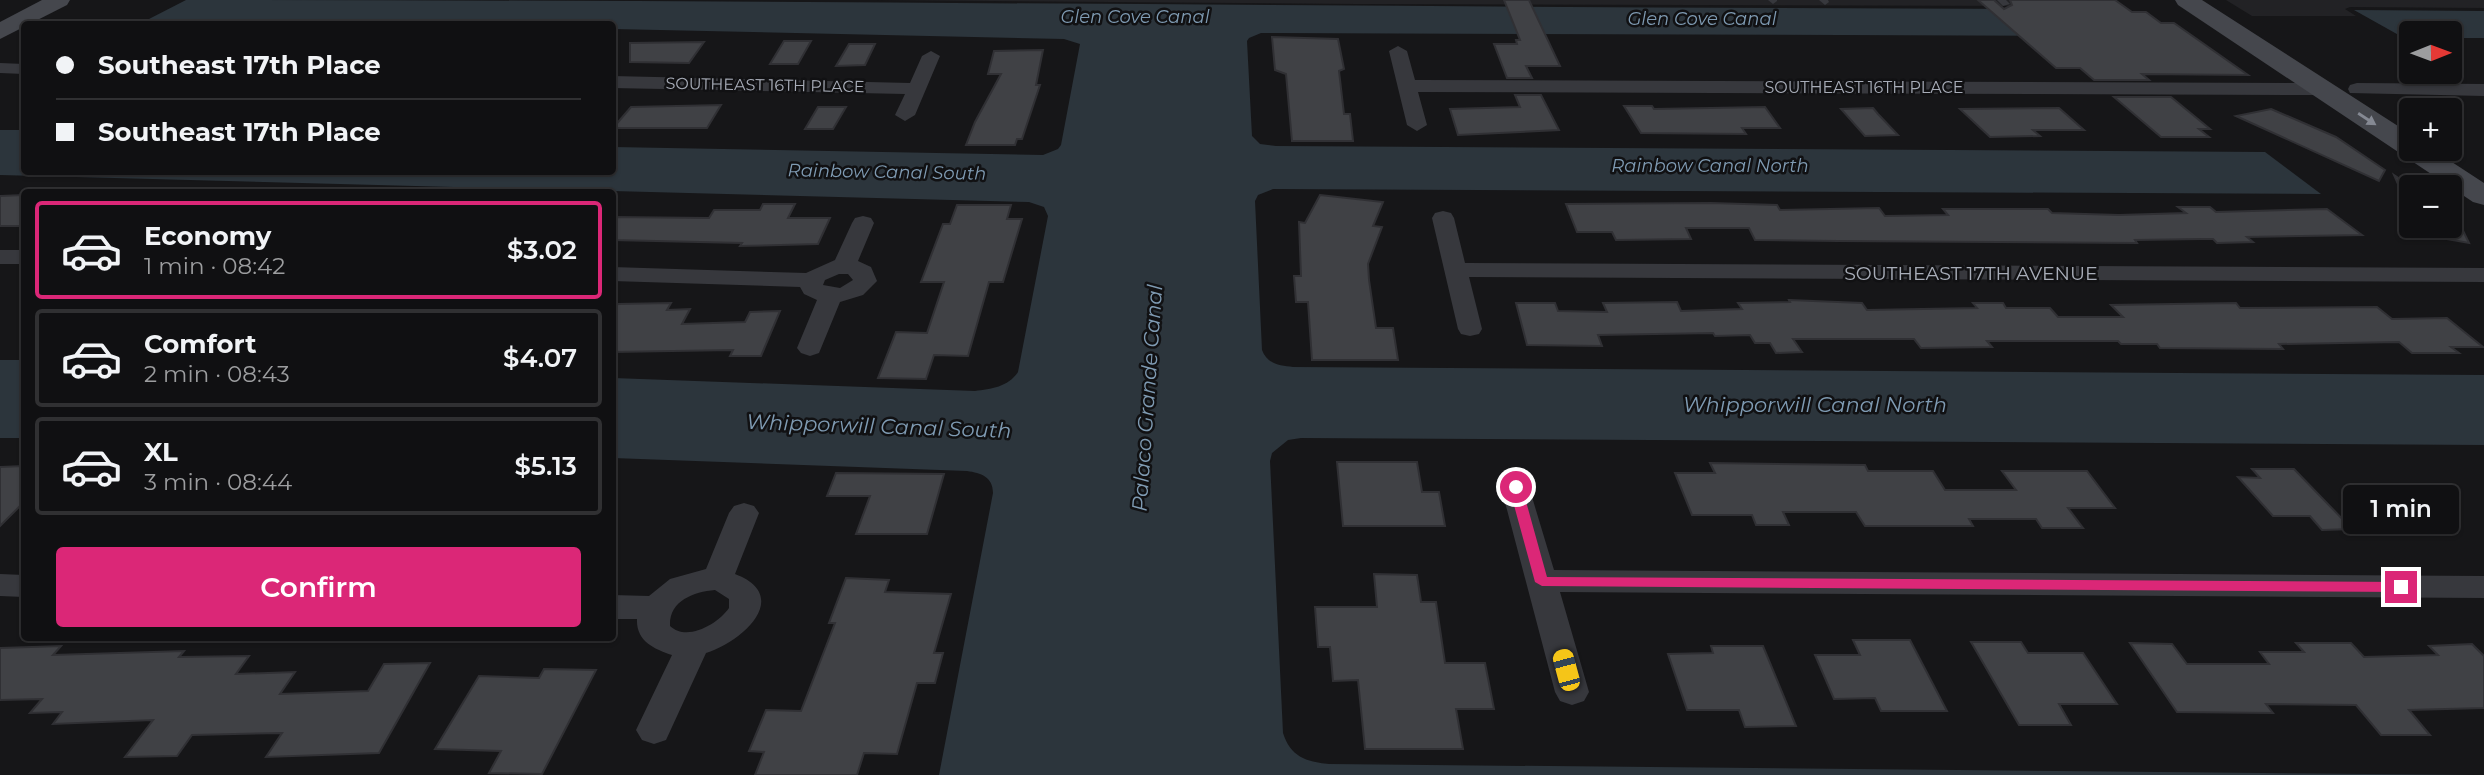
<!DOCTYPE html>
<html lang="en">
<head>
<meta charset="utf-8">
<style>
	:root { --surface:#101012; --page:#19191b; --text:#f1f3f6; --muted:#9c9d9f; --line:#303032; --accent:#db2777 }
	body { margin:0; font-family:Montserrat,sans-serif; background:var(--page); color:var(--text); height:100vh; display:flex; flex-direction:column; font-size:26px; white-space:nowrap }
	* { box-sizing:border-box; margin:0 }
	p { font-size:23px; color:var(--muted) }
	.icon { flex:none; width:38px; height:38px; fill:none; stroke:currentColor; stroke-width:2; stroke-linecap:round; stroke-linejoin:round }
	.map { position:relative; flex:1; overflow:hidden }
	.sheet { position:absolute; left:21px; top:189px; width:595px; height:452px; display:flex; flex-direction:column; background:var(--surface); border-radius:7px; box-shadow:0 2px 5px #0004,0 0 0 2px var(--line) }
	.sheet>* { flex:none }
	.top-card { position:absolute; left:21px; top:21px; width:595px; height:154px; border-radius:7px; box-shadow:0 2px 5px #0004,0 0 0 2px var(--line); display:grid; align-content:center; height:154px; padding:0 35px; background:var(--surface) }
	.needle { width:46px; rotate:89deg }
	.fabs { position:absolute; left:2399px; top:21px; display:grid; gap:14px }
	.fabs a { display:grid; place-items:center; width:63px; height:63px; border-radius:7px; background:var(--surface); box-shadow:0 2px 5px #0004,0 0 0 2px var(--line); font-size:35px }
	.end { position:absolute; width:32px; height:32px; margin:-16px; border:9px solid #db2777; background:#fff; box-shadow:0 0 0 4px #fff }
	.from { border-radius:50% }
	.bubble { position:absolute; height:49px; border-radius:7px; background:var(--surface); box-shadow:0 2px 5px #0004,0 0 0 2px var(--line); font-size:23px; font-weight:600; line-height:49px; text-align:center }
	.car { position:absolute; width:21px; height:42px; margin:-21px -10px; border-radius:9px; box-shadow:0 0 5px 2px #0007; background:linear-gradient(#f5c518 24%,#345 0 40%,#f5c518 0 76%,#345 0 86%,#f5c518 0) }
	.top-card b { display:flex; align-items:center; gap:24px; height:66px; font-size:26px }
	.top-card b+b { border-top:2px solid var(--line) }
	.top-card i { width:18px; height:18px; background:var(--text) }
	ul { padding:12px 0 0; list-style:none }
	li { display:flex; align-items:center; gap:21px; height:98px; margin:0 14px 10px; padding:0 21px; border:4px solid var(--line); border-radius:7px }
	li div { flex:1 }
	li b { display:block; font-size:26px }
	li em { font-style:normal; font-weight:600 }
	li.active { border-color:var(--accent) }
	li>.icon { width:63px; height:63px; stroke-width:1.5 }
	.cta { display:flex; gap:14px; margin-top:auto; padding:14px 35px }
	.cta a { flex:1; height:80px; border-radius:7px; background:var(--accent); color:#fff; font-size:28px; font-weight:600; line-height:80px; text-align:center }
	.map>svg:first-child { display:block }
</style>
</head>
<body>
<div class="map">
<svg width="2484" height="775" viewBox="0 0 2484 775">
	<rect width="100%" height="100%" fill="#161618"/>
	<g fill="#222225">
		<polygon points="876,0 2026,0 2032,6 1357,4"/>
		<polygon points="2226,0 2484,0 2484,8 2350,7 2345,9 2356,16 2252,16"/>
	</g>
	<g fill="#2c353c">
		<path d="M186,0C815,0 1444,8 2072,9L2110,36L1261,33L1249,38L1247,41L1252,136L1260,144L1276,146L2265,152L2321,194L1273,189L1258,195L1255,201L1262,350C1267,364 1280,366 1293,367L2484,375V445L1301,438L1288,440L1272,453L1270,461L1283,733C1290,756 1306,762 1329,764L2475,775H939L993,493C993,477 981,473 967,471L613,458V378L975,391C991,389 1008,387 1018,372L1048,216L1044,207L1029,202L0,175V130H24V172H612L613,147L1043,155L1058,149L1061,145L1080,44L1064,39L613,29L612,24H398L149,19Z"/>
		<polygon points="2354,10 2484,11 2484,38 2450,38 2450,33 2412,33 2411,38 2404,38"/>
		<rect x="0" y="360" width="24" height="78"/>
	</g>
	<g fill="#404145" stroke="#303034" stroke-width="2">
		<polygon points="1504,0 1529,0 1560,66 1526,66 1532,78 1507,78 1494,44 1517,44 1516,40 1520,40"/>
		<polygon points="1978,0 1994,0 2004,9 2012,5 2010,0 2115,0 2132,12 2146,12 2161,23 2174,23 2248,75 2142,74 2149,80 2094,80 2080,68 2056,68"/>
		<polygon points="1272,37 1338,39 1344,69 1339,71 1344,114 1350,114 1353,141 1292,141 1286,74 1275,70"/>
		<polygon points="784,41 811,41 798,64 770,64"/>
		<polygon points="704,42 689,63 630,62 630,43"/>
		<polygon points="849,44 875,44 865,65 836,66"/>
		<polygon points="1043,50 1036,85 1040,85 1022,139 1017,139 1015,145 966,145 975,122 1001,74 988,74 994,51"/>
		<polygon points="1515,95 1541,95 1559,130 1458,135 1450,109 1520,107"/>
		<polygon points="2114,97 2171,97 2210,129 2199,129 2209,137 2161,137"/>
		<polygon points="721,105 707,128 613,128 631,107"/>
		<polygon points="1624,106 1652,106 1654,109 1765,107 1780,128 1742,128 1746,134 1641,133"/>
		<polygon points="818,107 846,107 833,129 805,129"/>
		<polygon points="1873,108 1878,114 1898,135 1865,136 1841,109"/>
		<polygon points="2059,108 2084,130 2033,130 2040,136 1990,137 1960,109"/>
		<polygon points="2271,109 2336,137 2385,170 2379,181 2236,116"/>
		<polygon points="2394,175 2412,187 2412,216"/>
		<polygon points="24,195 24,226 0,226 0,196"/>
		<polygon points="1320,195 1383,202 1373,226 1382,227 1368,264 1369,280 1376,328 1393,328 1398,360 1312,360 1308,302 1296,302 1294,276 1301,276 1299,222 1305,223"/>
		<polygon points="1711,203 1777,205 1780,210 1879,208 1885,216 1948,215 1943,209 2048,209 2052,213 2119,215 2186,213 2178,207 2210,207 2216,212 2327,209 2362,235 2247,237 2253,242 2217,243 2213,239 2201,239 2135,240 2137,243 1838,241 1755,240 1749,228 1686,228 1691,239 1616,240 1612,232 1577,232 1566,204"/>
		<polygon points="763,204 795,204 788,218 830,218 818,244 740,246 742,243 612,240 612,217 709,218 714,210 760,210"/>
		<polygon points="957,205 1011,205 1007,219 1022,219 1003,282 989,282 968,356 934,355 926,379 878,378 896,332 927,333 944,282 921,282 943,224 950,224"/>
		<polygon points="2450,212 2455,214 2469,243 2419,234 2416,226 2450,226"/>
		<polygon points="1789,300 1862,303 1867,310 1977,308 1973,303 2003,303 2006,308 2050,308 2058,317 2123,317 2111,305 2236,303 2240,308 2377,307 2392,319 2447,318 2483,347 2451,347 2459,353 2412,353 2399,342 2279,344 2283,349 2160,348 2157,344 2121,344 2118,341 1987,341 1992,347 1921,348 1914,339 1793,339 1802,352 1776,353 1770,343 1755,343 1750,335 1715,336 1713,333 1598,335 1602,346 1527,345 1516,303 1555,303 1558,311 1607,312 1603,303 1677,302 1681,311 1742,309 1738,303 1790,302"/>
		<polygon points="671,303 667,310 690,309 682,324 745,322 750,312 780,311 761,356 730,356 733,350 612,352 612,312 618,304"/>
		<polygon points="1337,462 1417,462 1422,492 1439,492 1445,526 1343,526"/>
		<polygon points="1710,463 1865,465 1868,471 1933,471 1945,490 2016,490 2002,471 2087,471 2115,508 2068,508 2083,528 2042,528 2036,519 1969,519 1973,526 1865,526 1856,512 1783,512 1789,525 1756,525 1752,515 1692,515 1675,473 1715,473"/>
		<polygon points="24,466 24,502 0,526 0,467"/>
		<polygon points="2252,469 2294,469 2352,529 2322,530 2310,516 2273,516 2238,477 2260,478"/>
		<polygon points="836,473 944,474 927,534 856,534 870,496 827,496"/>
		<polygon points="1374,574 1417,575 1421,602 1436,602 1445,663 1485,663 1494,709 1456,709 1463,749 1365,749 1358,680 1333,681 1330,647 1318,647 1315,607 1377,607"/>
		<polygon points="846,578 889,580 885,592 951,594 934,653 943,653 935,683 917,683 897,754 864,753 857,775 755,775 764,752 749,751 766,710 801,711 835,623 829,623"/>
		<polygon points="1853,640 1910,640 1947,711 1881,711 1875,698 1834,699 1815,655 1860,655"/>
		<polygon points="1971,642 2021,642 2028,653 2083,653 2117,704 2059,704 2071,725 2019,725"/>
		<polygon points="2130,643 2172,644 2187,664 2269,664 2260,652 2304,652 2296,643 2351,643 2364,657 2438,655 2429,646 2472,644 2484,656 2484,708 2409,710 2430,735 2381,735 2356,705 2266,704 2273,713 2177,712"/>
		<polygon points="61,646 53,655 184,651 179,657 249,656 236,674 295,672 280,694 368,691 384,664 430,663 379,753 266,757 282,733 192,735 177,756 125,757 153,720 53,724 62,712 30,713 42,699 0,700 0,648"/>
		<polygon points="1711,646 1763,646 1796,726 1745,727 1739,710 1687,710 1668,654 1713,653"/>
		<polygon points="544,669 596,670 542,774 489,773 501,751 435,749 479,676 539,678"/>
	</g>
	<g fill="none" stroke-linecap="round" stroke-linejoin="round">
		<g fill="#37383d" fill-rule="evenodd">
			<polygon points="1768,0 1777,0 1777,1 1773,4"/>
			<polygon points="1819,0 1828,0 1829,2 1825,5"/>
			<polygon points="1997,0 2006,0 2010,4 2003,6"/>
		</g>
		<g fill="#37383d" fill-rule="evenodd">
			<polygon points="1398,46 1407,51 1415,80 2322,83 2331,89 2322,95 1418,92 1427,125 1417,131 1407,125 1389,51"/>
			<polygon points="931,51 940,56 915,115 905,121 895,115 905,94 612,88 612,76 910,83 922,56"/>
			<polygon points="0,63 24,64 24,74 0,73"/>
			<polygon points="2357,83 2484,84 2484,96 2350,93 2348,89 2350,85"/>
			<polygon points="1443,211 1451,213 1454,218 1465,263 2484,268 2484,282 1469,277 1482,329 1479,334 1470,336 1461,334 1458,329 1432,218 1435,213"/>
			<path d="M863,216L871,218L874,223L858,261L871,267L877,281L863,295L840,302L819,353L810,356L801,353L797,348L817,300L804,294L800,287L612,281V267L806,273L835,260L852,223L855,218ZM839,274H848L853,280L840,288L823,285L825,280Z"/>
			<rect x="0" y="250" width="24" height="14"/>
			<polygon points="1515,477 1525,480 1529,487 1554,570 2484,576 2484,598 1560,592 1589,692 1584,701 1572,705 1560,701 1555,692 1501,487 1505,480"/>
			<path d="M744,503L754,506L759,513L735,574C793,596 742,642 706,653L666,740L654,744L642,740L636,730L672,655C654,649 636,641 637,619H612V595L649,596L670,579L706,569L729,513L734,506ZM715,590L729,599V608C718,624 687,642 670,626C669,601 693,592 715,590Z"/>
			<polygon points="0,574 24,575 24,597 0,596"/>
		</g>
		<g fill="#45474d" fill-rule="evenodd">
			<polygon points="42,0 70,0 67,5 0,39 0,22"/>
			<polygon points="2175,0 2202,0 2412,135 2412,149 2432,149 2484,183 2484,205 2473,202 2178,5"/>
		</g>
	</g>
	<defs><path id="oneway-solid" d="M-6-.8H1V-3.2L6.5 0L1 3.2V.8H-6Z" transform="scale(1.75)"/></defs>
	<use fill="#858993" href="#oneway-solid" transform="translate(2367 119) rotate(33)"/>
	<polygon fill="#db2777" points="1516,483 1522,487 1547,577 2401,582 2408,587 2401,592 1542,586 1535,582 1509,487"/>
	<g text-anchor="middle" dominant-baseline="central" stroke-width="5" stroke-linejoin="round" paint-order="stroke">
		<g font-size="16" fill="#a8adb8" stroke="#111113">
			<text transform="translate(765 85) rotate(1)">SOUTHEAST 16TH PLACE</text>
			<text x="1864" y="87">SOUTHEAST 16TH PLACE</text>
		</g>
		<g font-size="18" font-style="italic" fill="#7f9bb3" stroke="#111113">
			<text x="1135" y="17">Glen Cove Canal</text>
			<text x="1702" y="19">Glen Cove Canal</text>
			<text x="1710" y="166">Rainbow Canal North</text>
			<text transform="translate(887 172) rotate(1)">Rainbow Canal South</text>
		</g>
		<g font-size="19" fill="#a8adb8" stroke="#111113">
			<text x="1971" y="273">SOUTHEAST 17TH AVENUE</text>
		</g>
		<g font-size="21" font-style="italic" fill="#7f9bb3" stroke="#111113">
			<text transform="translate(1147 398) rotate(-86)">Palaco Grande Canal</text>
			<text x="1815" y="404">Whipporwill Canal North</text>
			<text transform="translate(879 426) rotate(2)">Whipporwill Canal South</text>
		</g>
	</g>
</svg>
<div class="fabs">
<a><svg class="needle" viewBox="-14 -14 28 28"><path d="M0-13l5 13h-10z" fill="#e53935"/><path d="M0 13l5-13h-10z" fill="#9c9d9f"/></svg></a>
<a>+</a>
<a>−</a>
</div>
<i class="end from" style="left:1516px;top:487px"></i>
<i class="end" style="left:2401px;top:587px"></i>
<div class="bubble" style="left:2343px;top:485px;width:116px">1 min</div>
<i class="car" style="left:1566px;top:670px;rotate:345deg"></i>
<div class="top-card">
<b><i class="from"></i>Southeast 17th Place</b>
<b><i></i>Southeast 17th Place</b>
</div>
<section class="sheet">
<ul>
<li class="active"><svg class="icon" aria-label="car" viewBox="0 0 24 24"><path d="M5 17H2v-5l4-1 3-4h7l3 4 3 1v5h-3M9 17h6M6 11h13"/><circle cx="7" cy="17" r="2"/><circle cx="17" cy="17" r="2"/></svg><div><b>Economy</b><p>1 min · 08:42</p></div><em>$3.02</em></li>
<li><svg class="icon" aria-label="car" viewBox="0 0 24 24"><path d="M5 17H2v-5l4-1 3-4h7l3 4 3 1v5h-3M9 17h6M6 11h13"/><circle cx="7" cy="17" r="2"/><circle cx="17" cy="17" r="2"/></svg><div><b>Comfort</b><p>2 min · 08:43</p></div><em>$4.07</em></li>
<li><svg class="icon" aria-label="car" viewBox="0 0 24 24"><path d="M5 17H2v-5l4-1 3-4h7l3 4 3 1v5h-3M9 17h6M6 11h13"/><circle cx="7" cy="17" r="2"/><circle cx="17" cy="17" r="2"/></svg><div><b>XL</b><p>3 min · 08:44</p></div><em>$5.13</em></li>
</ul>
<div class="cta"><a>Confirm</a></div>
</section>
</div>
</body>
</html>
